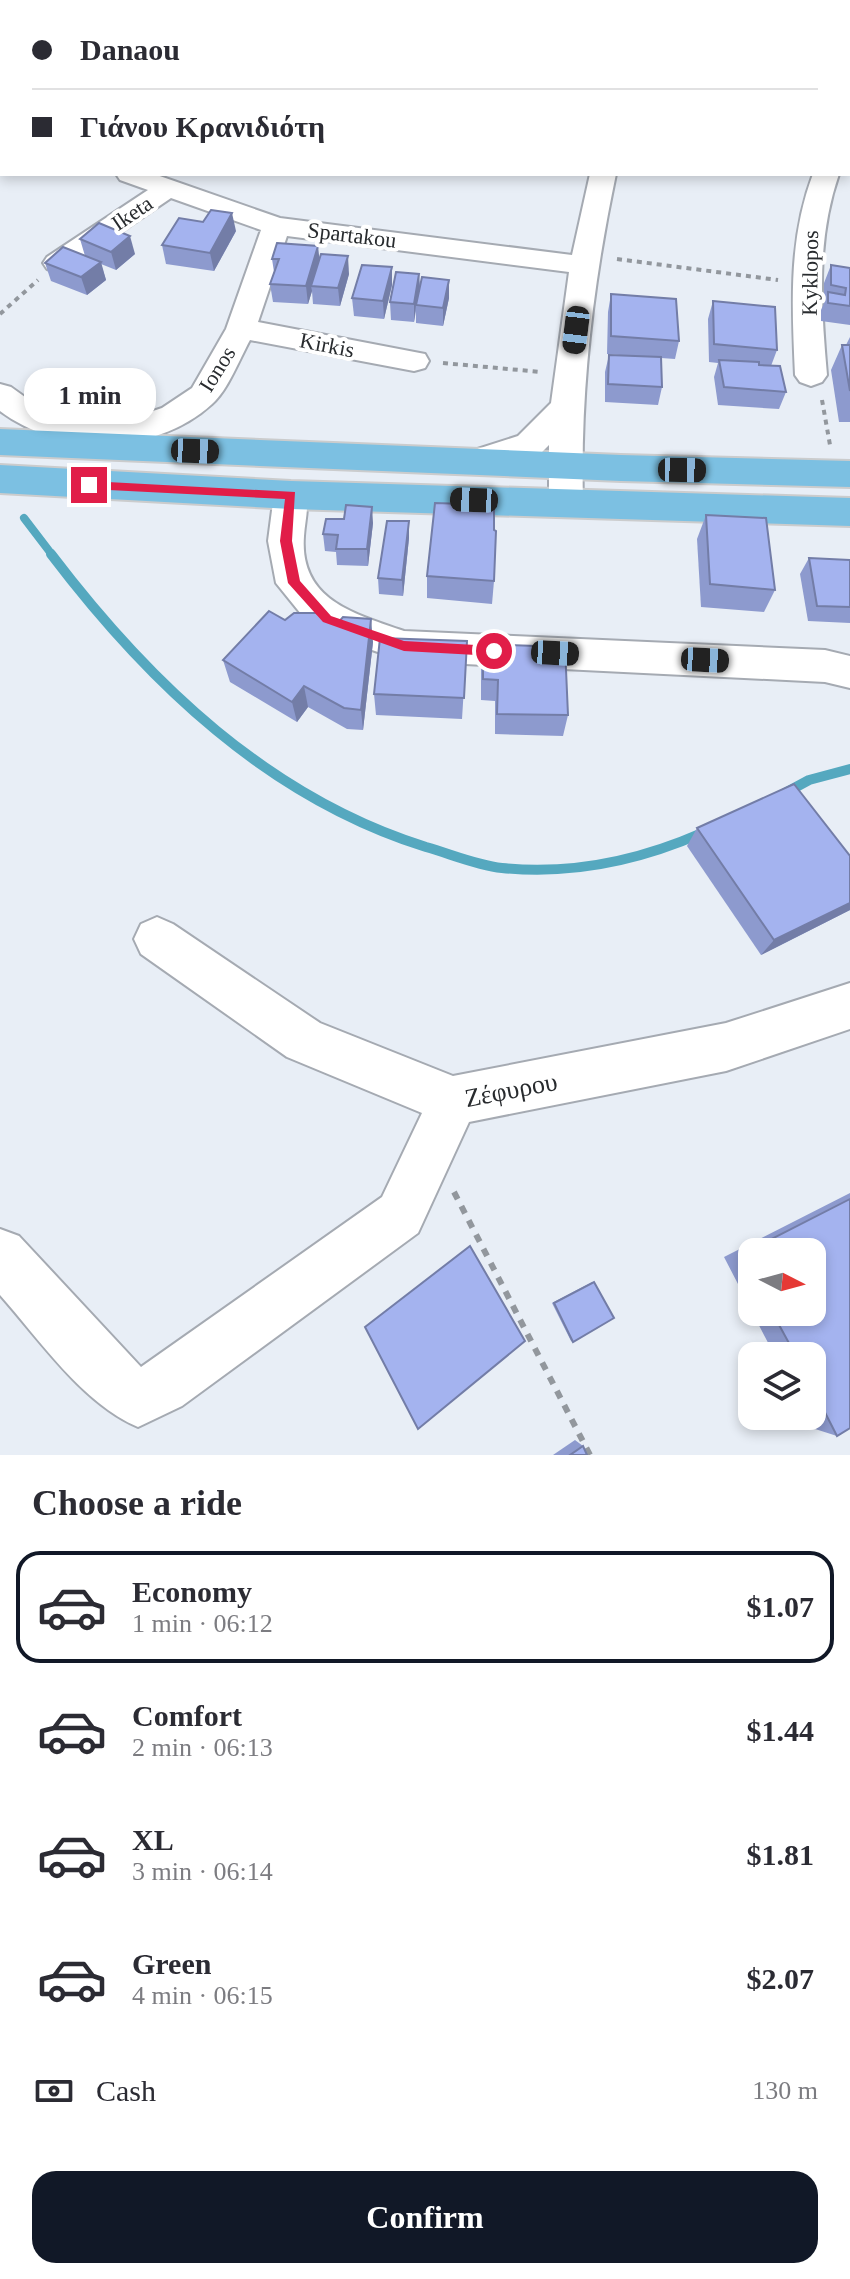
<!DOCTYPE html>
<html lang="en">
<head>
<meta charset="utf-8">
<style>
	:root { --surface:#fff; --page:#f2f2f3; --text:#2b2b33; --muted:#7c7c81; --line:#e1e1e2; --accent:#111827 }
	body { margin:0; font-family:Georgia,serif; background:var(--page); color:var(--text); height:100vh; display:flex; flex-direction:column; font-size:30px; white-space:nowrap }
	* { box-sizing:border-box; margin:0 }
	p { font-size:26px; color:var(--muted) }
	.icon { flex:none; width:44px; height:44px; fill:none; stroke:currentColor; stroke-width:2; stroke-linecap:round; stroke-linejoin:round }
	.map { position:relative; height:1455px; overflow:hidden }
	.details { display:flex; flex-direction:column; background:var(--surface); flex:1 }
	.details>* { flex:none }
	.hud { position:absolute; left:0px; top:0px; width:850px; height:176px; box-shadow:0 4px 12px #0003; display:grid; align-content:center; height:176px; padding:0 32px; background:var(--surface) }
	.needle { width:52px; rotate:96deg }
	.buttons { position:absolute; left:738px; top:1238px; display:grid; gap:16px }
	.buttons a { display:grid; place-items:center; width:88px; height:88px; border-radius:16px; background:var(--surface); box-shadow:0 4px 12px #0003; font-size:40px }
	.end { position:absolute; width:36px; height:36px; margin:-18px; border:10px solid #e11d48; background:#fff; box-shadow:0 0 0 4px #fff }
	.from { border-radius:50% }
	.bubble { position:absolute; height:56px; border-radius:24px; background:var(--surface); box-shadow:0 4px 12px #0003; font-size:26px; font-weight:700; line-height:56px; text-align:center }
	.car { position:absolute; width:24px; height:48px; margin:-24px -12px; border-radius:10px; box-shadow:0 0 6px 2px #0007; background:linear-gradient(#222 24%,#8ab4d8 0 40%,#222 0 76%,#8ab4d8 0 86%,#222 0) }
	.hud b { display:flex; align-items:center; gap:28px; height:76px; font-size:30px }
	.hud b+b { border-top:2px solid var(--line) }
	.hud i { width:20px; height:20px; background:var(--text) }
	ul { padding:0; list-style:none }
	li { display:flex; align-items:center; gap:24px; height:112px; margin:0 16px 12px; padding:0 16px; border:4px solid transparent; border-radius:24px }
	li div { flex:1 }
	li b { display:block; font-size:30px }
	li em { font-style:normal; font-weight:700 }
	li.selected { border-color:var(--accent) }
	li>.icon { width:72px; height:72px; stroke-width:1.5 }
	h2 { padding:0 32px; font-size:36px; line-height:96px }
	.pay { display:flex; align-items:center; gap:20px; height:88px; padding:0 32px; font-size:30px }
	.pay p { margin-inline-start:auto }
	.cta { display:flex; gap:16px; margin-top:auto; padding:16px 32px }
	.cta a { flex:1; height:92px; border-radius:24px; background:var(--accent); color:#fff; font-size:32px; font-weight:700; line-height:92px; text-align:center }
	.map>svg:first-child { display:block }
</style>
</head>
<body>
<div class="map">
<svg width="850" height="1455" viewBox="0 0 850 1455">
	<rect width="100%" height="100%" fill="#e8eef6"/>
	<g fill="none" stroke-linecap="round" stroke-linejoin="round">
		<polyline stroke="#55a8bf" stroke-width="8" points="24,518 53,556"/>
		<g stroke="#55a8bf" stroke-width="10">
			<path d="M51,554C149,683 269,798 426,847C451,854 476,865 502,868C572,875 638,861 702,833"/>
			<polyline points="785,793 809,780 850,769"/>
		</g>
		<g stroke="#a5aab2" stroke-width="4">
			<g id="street">
				<polygon points="397,0 421,0 396,2"/>
				<polygon points="0,119 2,120 2,136 0,135"/>
				<rect x="848" y="134" width="2" height="16"/>
				<path d="M116,174H154L280,218L572,255L590,174H616C593,283 580,391 583,502L578,511L566,515L554,511L549,502V445L542,452L477,473L465,469L460,461L465,453L518,436L551,403L569,272L287,236L258,322L425,354L429,361L425,368L414,371L250,340C239,360 228,390 212,404C155,456 60,456 0,411V384L11,387L43,410L100,423L132,418L162,408L192,388L226,329L261,230L171,198L67,269L57,272L47,269L43,263L47,257L148,190L120,180Z"/>
				<path d="M813,174H839C816,240 821,306 827,375L822,382L811,386L800,382L795,375C792,306 788,240 813,174Z"/>
				<path d="M291,482L303,486C311,501 305,519 304,536C299,601 356,614 404,631L825,650L850,656V688L825,682L404,661L314,630L276,583L268,541L274,495L279,486Z"/>
				<path d="M157,917L173,924L320,1023L453,1076L726,1023L850,983V1029L726,1071L469,1122L418,1233L182,1406L138,1427C83,1404 39,1339 0,1295V1229L19,1236L141,1367L382,1197L422,1113L287,1057L141,954L134,939L141,924Z"/>
			</g>
		</g>
		<g stroke="#cbcccd" stroke-width="4">
			<g id="primary">
				<polygon points="0,429 621,455 850,461 850,487 621,481 0,455"/>
				<polygon points="0,465 291,481 850,498 850,526 291,509 0,493"/>
			</g>
		</g>
		<g stroke="#92979d" stroke-width="4" stroke-dasharray="5 5" stroke-linecap="butt">
			<polyline points="617,259 778,280"/>
			<polyline points="0,314 38,280"/>
			<polyline points="443,363 541,372"/>
			<polyline points="822,400 830,445"/>
		</g>
		<polyline stroke="#92979d" stroke-width="6" stroke-dasharray="8 8" stroke-linecap="butt" points="454,1192 590,1455"/>
		<use href="#street" fill="#fff" fill-rule="evenodd"/>
		<use href="#primary" fill="#7cc0e2" fill-rule="evenodd"/>
	</g>
	<g fill="#8d9ace">
		<polygon points="236,231 214,271 166,264 162,245"/>
		<polygon points="80,239 135,254 116,270 101,264 106,280 87,295 51,281 45,263 85,256"/>
		<polygon points="272,259 320,260 349,274 340,306 313,304 312,291 308,304 273,302 270,284 274,272"/>
		<polygon points="831,265 850,268 850,325 821,321 821,310 824,303 824,283"/>
		<polygon points="419,274 420,290 449,298 443,326 416,323 416,311 414,322 391,320 390,302"/>
		<polygon points="392,285 384,319 354,316 352,298"/>
		<polygon points="611,294 679,341 675,359 661,358 662,387 658,405 605,402 605,372 609,355 633,356 607,354 608,312"/>
		<polygon points="713,301 777,350 771,366 786,392 779,409 718,405 714,377 718,363 709,362 708,319"/>
		<polygon points="850,337 850,422 839,422 831,370 842,345 846,345"/>
		<polygon points="706,515 775,590 764,612 701,607 697,539"/>
		<polygon points="409,521 409,538 403,596 379,594 378,578"/>
		<polygon points="373,523 368,566 337,565 336,552 325,551 323,534"/>
		<polygon points="809,558 850,560 850,623 808,621 800,574"/>
		<polygon points="427,576 494,581 492,604 427,598"/>
		<polygon points="285,620 373,642 363,730 347,729 308,707 297,722 230,682 223,660"/>
		<polygon points="467,641 462,719 376,715 374,694"/>
		<polygon points="483,644 568,715 563,736 495,734 495,701 481,700 481,666"/>
		<polygon points="697,828 850,910 761,955 687,846"/>
		<polygon points="850,1193 850,1428 837,1436 812,1428 806,1416 812,1416 812,1356 775,1356 752,1312 812,1312 752,1252 752,1311 724,1257"/>
		<polygon points="592,1282 594,1282 573,1342 571,1341 552,1303"/>
		<polygon points="575,1440 583,1446 587,1455 553,1455"/>
	</g>
	<g fill="#737da7">
		<polygon points="232,213 236,231 214,271 210,253"/>
		<polygon points="130,236 135,254 116,270 111,252"/>
		<polygon points="318,246 320,264 311,286 312,291 308,304 306,286"/>
		<polygon points="348,256 349,274 340,306 338,288"/>
		<polygon points="101,262 106,280 87,295 81,277"/>
		<polygon points="392,267 392,285 384,319 383,301"/>
		<polygon points="419,274 420,292 416,305 414,322 414,304"/>
		<polygon points="449,280 449,298 443,326 443,308"/>
		<polygon points="372,507 373,523 368,566 367,549"/>
		<polygon points="409,521 409,538 403,596 402,580"/>
		<polygon points="371,619 373,642 363,730 361,710"/>
		<polygon points="304,686 308,707 297,722 292,702"/>
		<polygon points="850,903 850,910 761,955 774,940"/>
	</g>
	<g fill="#a4b3ef" stroke="#737da7" stroke-width="2">
		<polygon points="211,210 232,213 210,253 162,245 179,218 203,222"/>
		<polygon points="99,223 130,236 111,252 80,239"/>
		<polygon points="277,243 318,246 306,286 270,284 279,259 272,259"/>
		<polygon points="63,247 101,262 81,277 45,263"/>
		<polygon points="321,254 348,256 338,288 311,286"/>
		<polygon points="362,265 392,267 383,301 352,298"/>
		<polygon points="831,265 850,268 850,306 828,303 828,292 845,295 846,288 831,285"/>
		<polygon points="396,272 419,274 414,304 390,302"/>
		<polygon points="422,277 449,280 443,308 416,305"/>
		<polygon points="611,294 676,299 679,341 611,336"/>
		<polygon points="713,301 775,307 777,350 714,344"/>
		<polygon points="842,345 850,345 850,391"/>
		<polygon points="609,355 661,357 662,387 608,384"/>
		<polygon points="719,360 759,362 759,365 780,366 786,392 724,387"/>
		<polygon points="435,503 494,505 494,530 496,531 494,581 427,576"/>
		<polygon points="346,505 372,507 367,549 336,549 338,535 323,534 326,519 344,519"/>
		<polygon points="706,515 766,518 775,590 710,584"/>
		<polygon points="387,521 409,521 402,580 378,578"/>
		<polygon points="809,558 850,560 850,607 817,606"/>
		<polygon points="269,611 285,620 294,613 316,613 337,624 343,617 371,619 361,710 344,708 304,686 292,702 223,660"/>
		<polygon points="380,638 467,641 464,698 374,694"/>
		<polygon points="483,644 565,647 568,715 497,714 498,680 483,679"/>
		<polygon points="794,784 850,856 850,903 774,940 697,828"/>
		<polygon points="850,1199 850,1428 837,1436 812,1387 812,1356 796,1356 772,1312 812,1312 812,1252 752,1252 752,1273 742,1254"/>
		<polygon points="470,1246 525,1341 418,1429 365,1327"/>
		<polygon points="594,1282 614,1318 573,1342 554,1303"/>
		<polygon points="583,1446 587,1455 570,1455"/>
	</g>
	<polygon fill="#e11d48" points="89,481 295,492 292,541 300,581 331,616 404,641 494,646 501,651 494,656 404,651 323,622 288,583 280,541 285,499 89,489 83,485"/>
	<g text-anchor="middle" dominant-baseline="central" stroke-width="8" stroke-linejoin="round" paint-order="stroke">
		<g font-size="22" fill="#282b2e" stroke="#fff">
			<text transform="translate(132 213) rotate(-34)">Iketa</text>
			<text transform="translate(352 235) rotate(7)">Spartakou</text>
			<text transform="translate(810 273) rotate(-89)">Kyklopos</text>
			<text transform="translate(327 345) rotate(11)">Kirkis</text>
			<text transform="translate(217 369) rotate(-58)">Ionos</text>
		</g>
		<g font-size="26" fill="#282b2e" stroke="#fff">
			<text transform="translate(511 1090) rotate(-11)">Ζέφυρου</text>
		</g>
	</g>
</svg>
<div class="buttons">
<a><svg class="needle" viewBox="-14 -14 28 28"><path d="M0-13l5 13h-10z" fill="#e53935"/><path d="M0 13l5-13h-10z" fill="#7c7c81"/></svg></a>
<a><svg class="icon" aria-label="layers" viewBox="0 0 24 24"><path d="M12 4l9 5-9 5-9-5zM3 14l9 5 9-5"/></svg></a>
</div>
<i class="end from" style="left:494px;top:651px"></i>
<i class="end" style="left:89px;top:485px"></i>
<div class="bubble" style="left:24px;top:368px;width:132px">1 min</div>
<i class="car" style="left:576px;top:330px;rotate:187deg"></i>
<i class="car" style="left:195px;top:451px;rotate:92deg"></i>
<i class="car" style="left:682px;top:470px;rotate:91deg"></i>
<i class="car" style="left:474px;top:500px;rotate:272deg"></i>
<i class="car" style="left:555px;top:653px;rotate:93deg"></i>
<i class="car" style="left:705px;top:660px;rotate:93deg"></i>
<div class="hud">
<b><i class="from"></i>Danaou</b>
<b><i></i>Γιάνου Κρανιδιότη</b>
</div>
</div>
<section class="details">
<h2>Choose a ride</h2>
<ul>
<li class="selected"><svg class="icon" aria-label="car" viewBox="0 0 24 24"><path d="M5 17H2v-5l4-1 3-4h7l3 4 3 1v5h-3M9 17h6M6 11h13"/><circle cx="7" cy="17" r="2"/><circle cx="17" cy="17" r="2"/></svg><div><b>Economy</b><p>1 min · 06:12</p></div><em>$1.07</em></li>
<li><svg class="icon" aria-label="car" viewBox="0 0 24 24"><path d="M5 17H2v-5l4-1 3-4h7l3 4 3 1v5h-3M9 17h6M6 11h13"/><circle cx="7" cy="17" r="2"/><circle cx="17" cy="17" r="2"/></svg><div><b>Comfort</b><p>2 min · 06:13</p></div><em>$1.44</em></li>
<li><svg class="icon" aria-label="car" viewBox="0 0 24 24"><path d="M5 17H2v-5l4-1 3-4h7l3 4 3 1v5h-3M9 17h6M6 11h13"/><circle cx="7" cy="17" r="2"/><circle cx="17" cy="17" r="2"/></svg><div><b>XL</b><p>3 min · 06:14</p></div><em>$1.81</em></li>
<li><svg class="icon" aria-label="car" viewBox="0 0 24 24"><path d="M5 17H2v-5l4-1 3-4h7l3 4 3 1v5h-3M9 17h6M6 11h13"/><circle cx="7" cy="17" r="2"/><circle cx="17" cy="17" r="2"/></svg><div><b>Green</b><p>4 min · 06:15</p></div><em>$2.07</em></li>
</ul>
<div class="pay"><svg class="icon" aria-label="cash" viewBox="0 0 24 24"><path d="M3 7h18v10H3z"/><circle cx="12" cy="12" r="2"/></svg>Cash<p>130 m</p></div>
<div class="cta"><a>Confirm</a></div>
</section>
</body>
</html>
